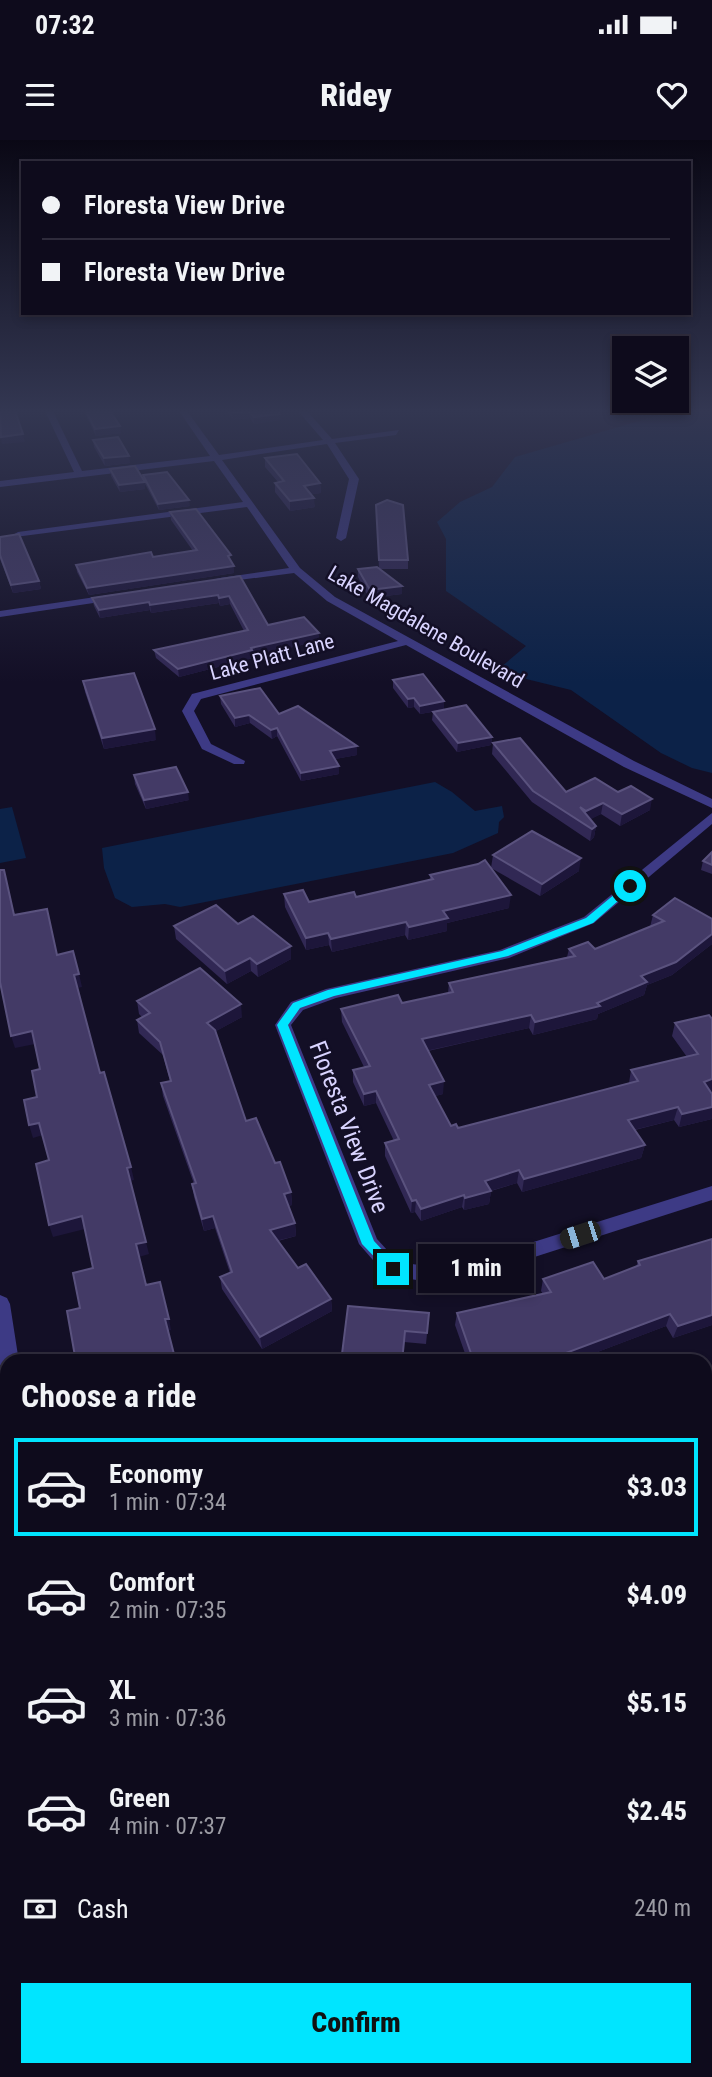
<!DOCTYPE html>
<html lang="en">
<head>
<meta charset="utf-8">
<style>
	:root { --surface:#0e0b1c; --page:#1c1929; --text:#f1f3f6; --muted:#9b9ba3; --line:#2e2b3b; --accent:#00e5ff }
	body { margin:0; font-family:"Roboto Condensed",sans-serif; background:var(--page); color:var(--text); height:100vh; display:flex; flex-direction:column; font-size:26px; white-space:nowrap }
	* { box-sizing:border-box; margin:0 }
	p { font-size:23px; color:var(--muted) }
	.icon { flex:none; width:38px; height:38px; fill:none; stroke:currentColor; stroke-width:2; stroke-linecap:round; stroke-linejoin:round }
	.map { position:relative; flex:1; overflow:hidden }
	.details { position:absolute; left:0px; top:1214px; width:712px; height:723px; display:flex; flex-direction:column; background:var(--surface); border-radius:21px 21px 0 0; box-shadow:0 4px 10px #0003,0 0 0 2px var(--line) }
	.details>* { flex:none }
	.banner { position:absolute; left:21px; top:21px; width:670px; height:154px; border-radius:0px; box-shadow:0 4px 10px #0003,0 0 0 2px var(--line); display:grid; align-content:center; height:154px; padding:0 21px; background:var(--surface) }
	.controls { position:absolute; left:612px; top:196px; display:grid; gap:14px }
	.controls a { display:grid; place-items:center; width:77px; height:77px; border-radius:0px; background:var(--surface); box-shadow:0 4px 10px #0003,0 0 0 2px var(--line); font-size:35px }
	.end { position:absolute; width:32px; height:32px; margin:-16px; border:9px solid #00e5ff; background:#111; box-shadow:0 0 0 4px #111 }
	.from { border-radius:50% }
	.bubble { position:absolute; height:49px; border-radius:0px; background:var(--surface); box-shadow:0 4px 10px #0003,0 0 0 2px var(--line); font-size:23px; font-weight:800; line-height:49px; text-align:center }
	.car { position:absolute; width:21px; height:42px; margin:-21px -10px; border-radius:9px; box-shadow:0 0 5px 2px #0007; background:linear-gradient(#222 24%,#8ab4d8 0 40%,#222 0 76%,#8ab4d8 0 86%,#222 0) }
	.banner b { display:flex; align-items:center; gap:24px; height:66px; font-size:26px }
	.banner b+b { border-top:2px solid var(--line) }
	.banner i { width:18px; height:18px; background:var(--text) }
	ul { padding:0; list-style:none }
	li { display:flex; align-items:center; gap:21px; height:98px; margin:0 14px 10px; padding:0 7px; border:4px solid transparent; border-radius:0px }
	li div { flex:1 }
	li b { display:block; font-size:26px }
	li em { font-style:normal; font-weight:800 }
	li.on { border-color:var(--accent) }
	li>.icon { width:63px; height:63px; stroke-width:1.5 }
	h2 { padding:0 21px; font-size:32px; line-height:84px }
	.pay { display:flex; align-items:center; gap:18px; height:77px; padding:0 21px; font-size:26px }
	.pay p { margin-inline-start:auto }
	.primary-button { display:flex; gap:14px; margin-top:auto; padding:14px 21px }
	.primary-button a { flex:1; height:80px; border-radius:0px; background:var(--accent); color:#111; font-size:28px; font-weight:800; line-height:80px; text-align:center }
	.status { display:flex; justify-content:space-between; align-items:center; height:49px; padding:0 35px; background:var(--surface); direction:ltr }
	.status svg { height:19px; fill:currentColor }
	header { display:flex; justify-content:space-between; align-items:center; height:91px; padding:0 21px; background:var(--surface); font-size:32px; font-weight:800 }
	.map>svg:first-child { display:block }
</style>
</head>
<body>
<div class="status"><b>07:32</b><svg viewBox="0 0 49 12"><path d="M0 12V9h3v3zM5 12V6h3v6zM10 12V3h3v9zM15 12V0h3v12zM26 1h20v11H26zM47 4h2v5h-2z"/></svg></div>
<header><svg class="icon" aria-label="menu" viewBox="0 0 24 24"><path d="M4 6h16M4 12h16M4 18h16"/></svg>Ridey<svg class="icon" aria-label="heart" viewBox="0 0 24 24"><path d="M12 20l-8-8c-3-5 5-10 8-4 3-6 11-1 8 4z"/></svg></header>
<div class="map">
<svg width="712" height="1937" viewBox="0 0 712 1937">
	<rect width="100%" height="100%" fill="#130f26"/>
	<g fill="#0c2248">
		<polygon points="674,271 712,271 712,633 692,628 661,613 571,550 518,537 501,527 526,506 446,451 446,399 437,382 460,362 492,347 515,317"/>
		<polygon points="435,642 452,652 475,671 502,666 504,677 499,682 498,693 453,713 180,767 165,764 132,767 115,758 104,728 102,708"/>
		<polygon points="12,667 26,718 0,723 0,669"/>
	</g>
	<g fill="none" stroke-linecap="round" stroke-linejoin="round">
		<g fill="#3d3a85" fill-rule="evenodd">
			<polygon points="45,271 53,271 82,331 210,316 179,271 187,271 219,315 323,300 298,271 307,271 332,299 399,290 396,295 335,303 359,339 346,398 341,401 336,398 349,339 327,304 222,320 300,428 335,457 634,621 712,659 712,668 624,627 406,505 201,559 194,571 211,604 245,621 244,624 234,624 202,609 182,571 192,554 398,501 327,461 294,433 216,443 216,439 220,438 289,428 247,367 15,397 13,395 18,392 243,362 214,321 0,347 0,341 74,332"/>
			<polygon points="116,454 120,455 120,459 0,477 0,471"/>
			<polygon points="712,673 712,684 594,783 509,818 336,858 303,870 291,885 377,1099 398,1122 447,1129 712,1046 712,1060 447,1145 386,1135 359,1104 275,885 291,862 326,849 500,810 584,777"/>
			<polygon points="0,1155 7,1158 10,1164 19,1222 7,1222 7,1231 0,1225"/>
			<polygon points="7,1473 7,1505 0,1508 0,1476"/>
			<polygon points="705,1699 712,1702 712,1738 705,1735"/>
		</g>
	</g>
	<g fill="#312854">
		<polygon points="84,271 111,271 121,293 96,296"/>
		<polygon points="226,271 278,271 280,280 254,284 250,278 233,280"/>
		<polygon points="93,300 130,323 105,326 94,307"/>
		<polygon points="265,318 320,343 321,353 311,354 315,367 290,371 275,352 275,343 278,342 265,327"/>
		<polygon points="110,329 143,339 143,335 190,366 159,370 145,344 145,349 120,352 111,336"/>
		<polygon points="376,365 408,420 408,429 380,429 402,446 402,454 369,458 358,437 358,429 379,429"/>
		<polygon points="170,372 232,423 234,426 234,433 89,455 77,432 76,425 153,417 193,411 171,380"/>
		<polygon points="0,397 39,441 41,449 13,453 0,419"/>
		<polygon points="240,436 268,485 319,501 253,516 253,518 179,537 156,518 154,510 244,491 230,464 220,466 219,463 151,473 150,470 100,478 94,466 92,458"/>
		<polygon points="393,540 444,561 444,570 492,597 491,605 457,612 432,580 433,572 443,570 420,574 414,567 408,568 393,548"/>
		<polygon points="83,541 156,600 104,609 85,552"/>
		<polygon points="220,556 279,574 357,615 335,619 339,626 339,634 301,641 277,596 272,599 250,583 235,587 221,564"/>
		<polygon points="493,603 566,652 618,652 650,670 620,686 601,674 590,679 596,686 594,697 590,701 532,662 492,614"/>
		<polygon points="134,635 189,660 146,669 135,644"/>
		<polygon points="712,712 712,734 701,730 703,721"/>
		<polygon points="493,715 579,731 540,756 491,728"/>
		<polygon points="430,735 509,768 447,783 447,791 408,800 405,795 332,812 329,805 306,810 285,767 284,754 309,762 356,757 430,740"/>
		<polygon points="653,775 712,779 712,804 672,835 647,845 644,855 598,874 597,879 533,895 529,888 428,911 443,954 435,956 451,986 458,988 629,943 631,930 687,917 672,896 675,883 709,875 712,979 679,987 674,980 635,990 645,1005 641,1018 522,1052 517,1043 491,1051 489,1064 464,1070 462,1067 421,1081 415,1072 411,1073 385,1016 385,1003 394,1001 376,963 364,966 353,942 353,930 364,927 342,882 341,869 402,863 448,853 449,843 567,817 569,809 595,809 650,787"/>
		<polygon points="238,784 291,819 258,837 251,831 227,844 176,799 174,786"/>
		<polygon points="137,861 242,877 216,891 246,981 275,1023 291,1052 292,1065 288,1066 295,1083 296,1096 278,1101 298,1128 331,1159 332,1171 262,1209 222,1149 220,1137 230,1133 215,1088 204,1091 194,1057 192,1044 194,1044 163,956 161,943 170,941 163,915 139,893 137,880 142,877 139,874"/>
		<polygon points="712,1099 712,1185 673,1198 666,1186 571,1222 468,1222 455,1185 457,1173 543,1154 541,1151 543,1139 604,1139 636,1127 638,1121"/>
		<polygon points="429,1173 426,1204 404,1202 341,1222"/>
		<polygon points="491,1930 658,1930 660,1937 489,1937"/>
	</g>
	<g fill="#1d163a">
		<polygon points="249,271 250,278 233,280 232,273"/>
		<polygon points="280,274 280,280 254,284 254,277"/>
		<polygon points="120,286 121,293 96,296 95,289"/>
		<polygon points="23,294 25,302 2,304 1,297"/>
		<polygon points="129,316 130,323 105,326 104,318"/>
		<polygon points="145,342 145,349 120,352 119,345"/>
		<polygon points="320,343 321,353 304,355 304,346"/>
		<polygon points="314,358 315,367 290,371 290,361"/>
		<polygon points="189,360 190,366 159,370 158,364"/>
		<polygon points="234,426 234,433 89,455 87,448"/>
		<polygon points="39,441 41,449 13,453 11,445"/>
		<polygon points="402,446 402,454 369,458 370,450"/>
		<polygon points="218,455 219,463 151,473 150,465"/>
		<polygon points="229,456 230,464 220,466 219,458"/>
		<polygon points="149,462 150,470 100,478 99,470"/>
		<polygon points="319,493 319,501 253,516 253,518 179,537 178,529 251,508"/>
		<polygon points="414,558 414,567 408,568 408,559"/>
		<polygon points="444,561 444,570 420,574 420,566"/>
		<polygon points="249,575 250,583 235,587 235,578"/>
		<polygon points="277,588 277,596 272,599 271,590"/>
		<polygon points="155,589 156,600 104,609 102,598"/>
		<polygon points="492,597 491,605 457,612 458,603"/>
		<polygon points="357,606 357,615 330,620 330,611"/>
		<polygon points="339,626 339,634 301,641 301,633"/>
		<polygon points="188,652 189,660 146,669 144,660"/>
		<polygon points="652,659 650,670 620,686 622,674"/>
		<polygon points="603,663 601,674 584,683 586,671"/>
		<polygon points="596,686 594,697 590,701 592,689"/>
		<polygon points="581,718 579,731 540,756 542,744"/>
		<polygon points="511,755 509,768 447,783 447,791 408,800 409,787 443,771"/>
		<polygon points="406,782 405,795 332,812 331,799"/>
		<polygon points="328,793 329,805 306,810 306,798"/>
		<polygon points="712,794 712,804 672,835 647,845 644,855 598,874 597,879 533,895 535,882 597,863"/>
		<polygon points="291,806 291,819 258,837 257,824"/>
		<polygon points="250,818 251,831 227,844 225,831"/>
		<polygon points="79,834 82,847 77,848 74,835"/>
		<polygon points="241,864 242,877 209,895 207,883"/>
		<polygon points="531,875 529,888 421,912 422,899"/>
		<polygon points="32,891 35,904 15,908 11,896"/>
		<polygon points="712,939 712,951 700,954 704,942"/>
		<polygon points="444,941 443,954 428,958 429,945"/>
		<polygon points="376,951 376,963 364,966 364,954"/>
		<polygon points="678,967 674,980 625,992 628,980"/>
		<polygon points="712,967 712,979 679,987 682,974"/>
		<polygon points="39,983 43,995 33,998 29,985"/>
		<polygon points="645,1005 641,1018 522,1052 524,1039"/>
		<polygon points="131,1027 134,1040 130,1041 127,1028"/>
		<polygon points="519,1030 517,1043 483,1053 485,1041"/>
		<polygon points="491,1051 489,1064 464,1070 465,1058"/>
		<polygon points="291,1052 292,1065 285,1067 284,1054"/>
		<polygon points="464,1055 462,1067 421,1081 421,1069"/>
		<polygon points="416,1060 415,1072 411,1073 412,1061"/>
		<polygon points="82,1076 85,1089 53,1097 49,1085"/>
		<polygon points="213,1076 215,1088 204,1091 202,1079"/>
		<polygon points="295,1083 296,1096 271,1102 270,1090"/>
		<polygon points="146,1102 149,1114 139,1117 136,1104"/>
		<polygon points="331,1159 332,1171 262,1209 260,1197"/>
		<polygon points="670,1174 666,1186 571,1222 550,1222 555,1217"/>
		<polygon points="712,1175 712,1185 673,1198 678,1186"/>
		<polygon points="165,1179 169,1179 171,1190 168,1191"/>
	</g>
	<g fill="#433a66" stroke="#5a527e" stroke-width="2">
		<polygon points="0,271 15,271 23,294 1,297"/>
		<polygon points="86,271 110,271 120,286 95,289"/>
		<polygon points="231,271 278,271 280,274 254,277 249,271 232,273"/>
		<polygon points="118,297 129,316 104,318 93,300"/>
		<polygon points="297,314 320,343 304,346 314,358 290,361 275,343 284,341 265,318"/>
		<polygon points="135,326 145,342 119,345 110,329"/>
		<polygon points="167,332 189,360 158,364 143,335"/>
		<polygon points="387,360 403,365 408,420 379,420 376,365"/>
		<polygon points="196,369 231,415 228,416 234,426 87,448 76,425 151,412 153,417 197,410 170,372"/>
		<polygon points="19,394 39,441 11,445 0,415 0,397"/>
		<polygon points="377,427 402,446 370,450 358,429"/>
		<polygon points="240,436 268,485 304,477 319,493 251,508 252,510 178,529 154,510 248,490 229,456 219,458 218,455 150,465 149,462 99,470 92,458"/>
		<polygon points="134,533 155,589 102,598 83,541"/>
		<polygon points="423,534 444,561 420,566 414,558 408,559 393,540"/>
		<polygon points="260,548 279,574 298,566 357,606 330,611 339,626 301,633 277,588 271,590 249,575 235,578 220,556"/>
		<polygon points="466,565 492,597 458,603 433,572"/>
		<polygon points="520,598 566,652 595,638 618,652 631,646 652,659 622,674 603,663 586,671 580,667 596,686 592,689 533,651 493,603"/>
		<polygon points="176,627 188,652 144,660 134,635"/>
		<polygon points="532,691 581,718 542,744 493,715"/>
		<polygon points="712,712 712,725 703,721"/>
		<polygon points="485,720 511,755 443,771 448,778 409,787 406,782 331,799 328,793 306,798 284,754 303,750 309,762 354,752 356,757 433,739 430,735 478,724"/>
		<polygon points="0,730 4,730 14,775 47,769 57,815 73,811 79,834 74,835 100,933 104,932 131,1027 127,1028 146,1102 136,1104 146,1145 160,1142 169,1179 165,1179 176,1222 76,1222 67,1171 80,1168 73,1133 93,1128 82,1076 49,1085 36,1024 49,1020 39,983 29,985 24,960 37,957 32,931 40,929 32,891 11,896 0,842"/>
		<polygon points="675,758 712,779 712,794 676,822 641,836 647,842 597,863 600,866 535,882 531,875 422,899 444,941 429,945 451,986 456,984 458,988 638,941 631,930 698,914 675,883 709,875 712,879 712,939 704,942 712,954 712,967 682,974 678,967 628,980 645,1005 524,1039 519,1030 485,1041 491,1051 465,1058 464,1055 421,1069 416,1060 412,1061 385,1003 399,999 376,951 364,954 353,930 370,926 341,869 398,855 402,863 453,852 449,843 575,816 569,809 588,802 595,809 664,781 653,775"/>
		<polygon points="216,765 238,784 253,776 291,806 257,824 250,818 225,831 174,786"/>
		<polygon points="200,828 241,864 207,883 215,890 246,981 256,978 275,1023 280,1022 291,1052 284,1054 295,1083 270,1090 298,1128 306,1124 331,1159 260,1197 220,1137 232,1132 213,1076 202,1079 192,1044 196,1043 161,943 171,941 160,902 137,880 150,873 137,861"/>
		<polygon points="712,1099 712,1175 678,1186 670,1174 555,1217 556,1220 550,1222 474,1222 457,1173 551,1152 543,1139 593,1122 604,1139 640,1125 638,1121"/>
		<polygon points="348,1166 429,1173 427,1193 405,1191 402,1222 341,1222"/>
		<polygon points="0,1625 7,1629 7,1735 0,1731"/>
		<polygon points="140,1930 283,1930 284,1937 141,1937"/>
		<polygon points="493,1930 658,1930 660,1937 496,1937 492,1934"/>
	</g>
	<linearGradient id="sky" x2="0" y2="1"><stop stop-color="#0a0815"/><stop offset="0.5" stop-color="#333752"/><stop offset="1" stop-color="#333752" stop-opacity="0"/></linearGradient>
	<rect width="712" height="542" fill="url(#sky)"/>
	<polygon fill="#00e5ff" points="627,744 635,746 593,783 508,816 334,856 300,868 288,885 374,1101 400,1129 398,1132 389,1132 362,1104 277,885 279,882 293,863 328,850 502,811 586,778"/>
	<g text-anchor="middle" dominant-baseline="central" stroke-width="5" stroke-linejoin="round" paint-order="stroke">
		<g font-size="21" fill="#d9d4ff" stroke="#130f26">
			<text transform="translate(426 487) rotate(30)">Lake Magdalene Boulevard</text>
			<text transform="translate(272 517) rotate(-15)">Lake Platt Lane</text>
		</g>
		<g font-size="24" fill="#d9d4ff" stroke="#130f26">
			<text transform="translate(349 987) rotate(69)">Floresta View Drive</text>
		</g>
	</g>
</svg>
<div class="controls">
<a><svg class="icon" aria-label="layers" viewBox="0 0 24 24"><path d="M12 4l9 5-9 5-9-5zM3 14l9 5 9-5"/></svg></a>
</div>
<i class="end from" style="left:630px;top:746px"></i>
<i class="end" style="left:393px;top:1129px"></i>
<div class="bubble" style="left:418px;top:1104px;width:116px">1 min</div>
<i class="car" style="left:580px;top:1095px;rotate:252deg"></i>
<div class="banner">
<b><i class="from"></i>Floresta View Drive</b>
<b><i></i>Floresta View Drive</b>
</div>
<section class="details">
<h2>Choose a ride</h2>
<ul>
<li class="on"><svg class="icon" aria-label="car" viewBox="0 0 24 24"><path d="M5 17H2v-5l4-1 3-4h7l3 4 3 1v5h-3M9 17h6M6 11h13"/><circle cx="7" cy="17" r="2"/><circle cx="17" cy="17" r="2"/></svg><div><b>Economy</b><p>1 min · 07:34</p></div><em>$3.03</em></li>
<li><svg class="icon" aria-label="car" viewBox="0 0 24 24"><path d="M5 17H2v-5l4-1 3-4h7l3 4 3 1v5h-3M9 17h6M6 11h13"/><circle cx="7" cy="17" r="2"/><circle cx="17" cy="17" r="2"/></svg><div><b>Comfort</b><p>2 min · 07:35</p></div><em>$4.09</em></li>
<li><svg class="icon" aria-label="car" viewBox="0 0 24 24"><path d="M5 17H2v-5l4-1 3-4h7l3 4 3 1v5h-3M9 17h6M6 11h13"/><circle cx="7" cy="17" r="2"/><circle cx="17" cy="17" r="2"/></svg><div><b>XL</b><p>3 min · 07:36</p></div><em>$5.15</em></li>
<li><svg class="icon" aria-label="car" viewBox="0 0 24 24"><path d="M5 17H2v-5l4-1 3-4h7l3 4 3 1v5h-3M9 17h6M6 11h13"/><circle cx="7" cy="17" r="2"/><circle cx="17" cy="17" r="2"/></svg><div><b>Green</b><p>4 min · 07:37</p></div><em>$2.45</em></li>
</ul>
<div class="pay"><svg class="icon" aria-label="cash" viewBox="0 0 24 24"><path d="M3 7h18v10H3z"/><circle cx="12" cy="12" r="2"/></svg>Cash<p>240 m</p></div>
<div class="primary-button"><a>Confirm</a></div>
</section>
</div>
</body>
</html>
